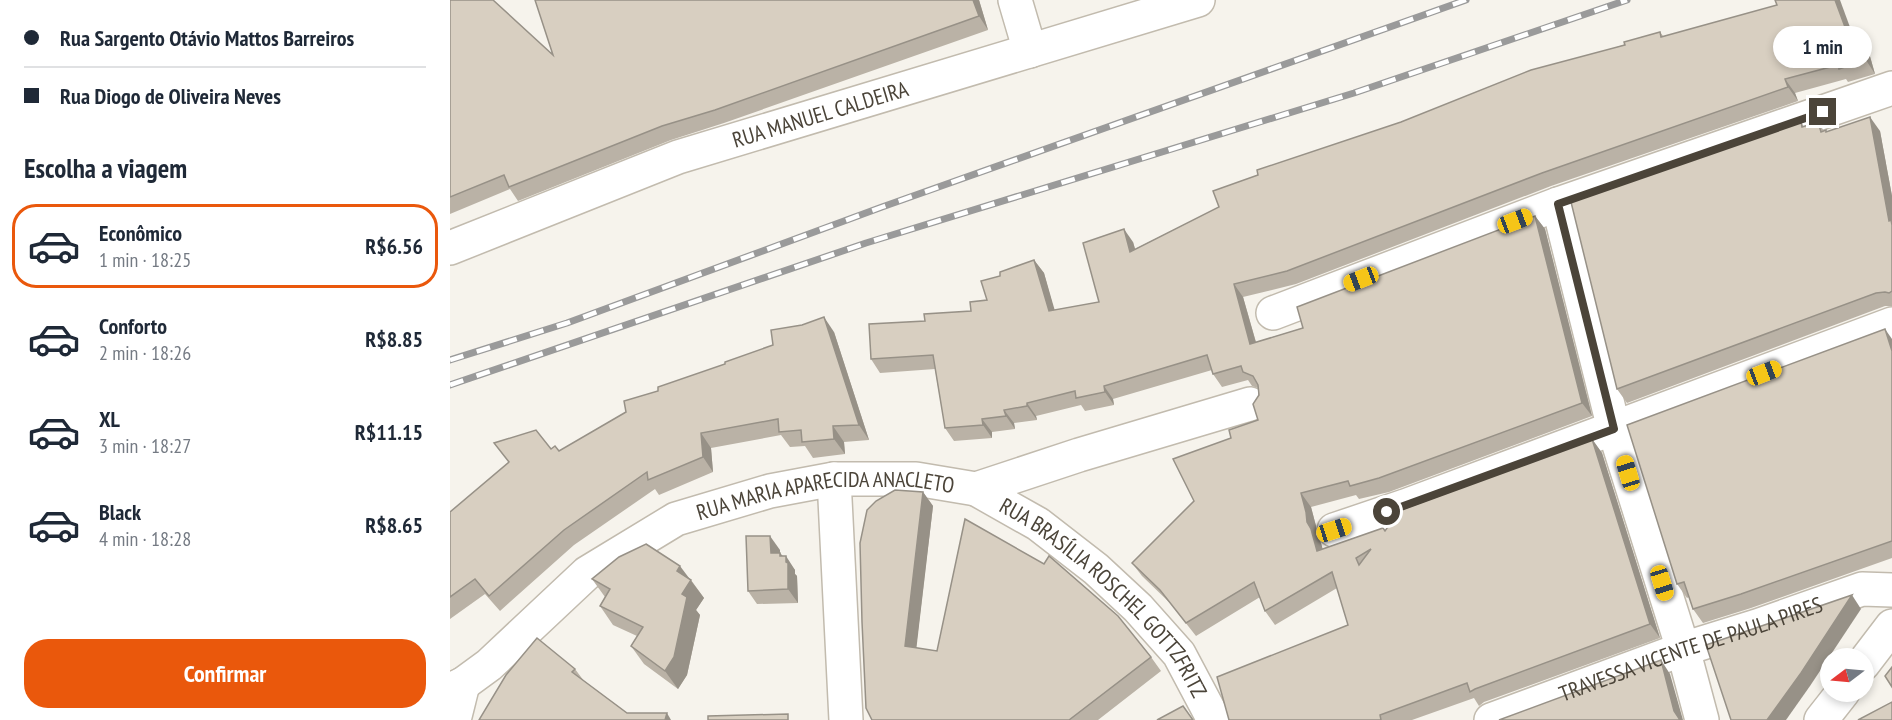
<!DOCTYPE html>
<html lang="pt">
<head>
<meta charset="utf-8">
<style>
	:root { --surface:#fff; --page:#f6f6f7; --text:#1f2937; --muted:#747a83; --line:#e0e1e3; --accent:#ea580c }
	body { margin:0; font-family:"PT Sans Narrow",sans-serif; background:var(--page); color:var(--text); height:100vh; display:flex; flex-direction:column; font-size:22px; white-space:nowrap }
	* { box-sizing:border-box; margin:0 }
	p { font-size:20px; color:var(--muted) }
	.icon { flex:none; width:33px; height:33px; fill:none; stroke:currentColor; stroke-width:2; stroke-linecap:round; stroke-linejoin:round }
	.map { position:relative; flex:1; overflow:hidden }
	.panel { display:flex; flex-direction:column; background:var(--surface); width:450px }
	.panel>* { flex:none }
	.guide { display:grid; align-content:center; height:132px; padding:0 24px; background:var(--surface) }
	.needle { width:39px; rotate:254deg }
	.controls { position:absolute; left:1370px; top:648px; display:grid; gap:12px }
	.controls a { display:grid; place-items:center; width:54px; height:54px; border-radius:50%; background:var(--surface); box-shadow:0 3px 9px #0003; font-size:30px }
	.end { position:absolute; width:27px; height:27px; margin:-14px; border:8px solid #4b4439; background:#fff; box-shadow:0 0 0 3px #fff }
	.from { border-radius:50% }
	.bubble { position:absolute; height:42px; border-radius:21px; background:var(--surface); box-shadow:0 3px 9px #0003; font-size:20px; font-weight:700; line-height:42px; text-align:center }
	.car { position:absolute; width:18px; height:36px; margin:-18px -9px; border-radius:8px; box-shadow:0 0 4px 2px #0007; background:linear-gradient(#f5c518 24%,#345 0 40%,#f5c518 0 76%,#345 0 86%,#f5c518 0) }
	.guide b { display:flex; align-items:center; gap:21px; height:57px; font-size:22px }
	.guide b+b { border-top:2px solid var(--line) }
	.guide i { width:15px; height:15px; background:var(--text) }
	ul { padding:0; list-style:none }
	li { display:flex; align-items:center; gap:18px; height:84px; margin:0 12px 9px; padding:0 12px; border:3px solid transparent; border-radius:24px }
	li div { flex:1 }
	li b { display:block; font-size:22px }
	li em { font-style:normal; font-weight:700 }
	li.current { border-color:var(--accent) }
	li>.icon { width:54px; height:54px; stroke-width:1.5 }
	h2 { padding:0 24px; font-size:27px; line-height:72px }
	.action { display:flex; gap:12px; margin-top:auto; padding:12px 24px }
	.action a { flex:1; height:69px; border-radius:24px; background:var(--accent); color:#fff; font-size:24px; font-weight:700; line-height:69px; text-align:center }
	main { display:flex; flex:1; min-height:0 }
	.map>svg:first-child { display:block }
</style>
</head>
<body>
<main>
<section class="panel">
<div class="guide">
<b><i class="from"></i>Rua Sargento Otávio Mattos Barreiros</b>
<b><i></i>Rua Diogo de Oliveira Neves</b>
</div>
<h2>Escolha a viagem</h2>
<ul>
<li class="current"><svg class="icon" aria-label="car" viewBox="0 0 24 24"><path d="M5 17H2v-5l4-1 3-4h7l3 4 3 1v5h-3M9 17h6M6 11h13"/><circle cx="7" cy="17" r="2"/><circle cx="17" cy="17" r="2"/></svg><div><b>Econômico</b><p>1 min · 18:25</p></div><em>R$6.56</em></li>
<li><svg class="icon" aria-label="car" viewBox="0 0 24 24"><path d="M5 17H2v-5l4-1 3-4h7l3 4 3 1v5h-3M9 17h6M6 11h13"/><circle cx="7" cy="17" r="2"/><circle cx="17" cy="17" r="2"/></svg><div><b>Conforto</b><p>2 min · 18:26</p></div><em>R$8.85</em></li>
<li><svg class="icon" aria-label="car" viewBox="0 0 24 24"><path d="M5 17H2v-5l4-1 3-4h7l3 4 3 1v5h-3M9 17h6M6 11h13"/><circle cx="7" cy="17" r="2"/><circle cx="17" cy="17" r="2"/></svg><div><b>XL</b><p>3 min · 18:27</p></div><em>R$11.15</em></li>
<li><svg class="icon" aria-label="car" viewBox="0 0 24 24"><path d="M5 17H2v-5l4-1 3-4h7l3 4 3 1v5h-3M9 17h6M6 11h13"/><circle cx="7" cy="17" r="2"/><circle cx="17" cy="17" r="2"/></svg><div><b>Black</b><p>4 min · 18:28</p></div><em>R$8.65</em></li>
</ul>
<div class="action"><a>Confirmar</a></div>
</section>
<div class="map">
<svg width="1442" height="720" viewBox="0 0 1442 720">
	<rect width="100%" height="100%" fill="#f6f3ec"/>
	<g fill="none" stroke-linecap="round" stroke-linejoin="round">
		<g stroke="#c2bbae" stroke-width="36">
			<g id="street">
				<polyline points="565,0 580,51"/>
				<polyline points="1108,204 1164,429 1233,649 1252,720"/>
				<path id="s1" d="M0,248L228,157L748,0"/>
				<polyline points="823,313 1108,204 1442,88"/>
				<polyline points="384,479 396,720"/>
				<path id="s2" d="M526,489L588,524L646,569L688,608L729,654L764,720"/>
				<polyline points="884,530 955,506 1442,324"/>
				<polyline points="1413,664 1442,626"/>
				<path id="s3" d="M0,690L13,684L39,665L137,573L226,519L320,491L384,479H466L526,489L629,455L800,404"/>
				<polyline points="4,720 13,684"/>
				<path id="s4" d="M1041,720L1233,649L1307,626L1412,589L1442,590"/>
				<polyline points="1371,720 1393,692"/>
			</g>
		</g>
		<use href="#street" stroke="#fff" stroke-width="33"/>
		<g stroke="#9a9a9a" stroke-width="7">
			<g id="rail">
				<polyline points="0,360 117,323 432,207 1016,0"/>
				<polyline points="0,385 416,243 904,93 1177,0"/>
			</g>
		</g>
		<use href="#rail" stroke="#fff" stroke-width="4.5" stroke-dasharray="14" stroke-linecap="butt"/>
	</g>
	<g fill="#bab2a6">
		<polygon points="0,0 103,55 85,0 529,0 538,30 274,123 221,140 68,201 60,189 0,214"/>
		<polygon points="1210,32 1213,36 1402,34 1417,46 1425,74 1398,82 1396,79 1345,93 1348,101 1101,186 846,284 793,297 806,342 853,328 1085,216 1095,229 1142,416 939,492 909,499 906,495 861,507 866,526 866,535 871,543 872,549 933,528 935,530 1142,439 1152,453 1210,638 1034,702 1029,706 1024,698 962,720 779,720 898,625 887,588 825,625 815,611 810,597 746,636 720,603 692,576 682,563 744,501 781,438 808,420 808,388 802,386 798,380 772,387 763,374 762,370 663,399 664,405 635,411 631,405 586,416 587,420 564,423 565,429 542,432 542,438 504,441 495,428 485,369 430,373 421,359 475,321 521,311 537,300 550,276 584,260 594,273 604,310 649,302 683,242 685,249 769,207 808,175 951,122"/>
		<polygon points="1351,122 1354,127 1368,122 1374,131 1377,132 1430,131 1442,196 1442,306 1435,306 1177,403 1167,389"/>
		<polygon points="384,332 419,440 394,442 395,454 363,458 355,446 340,447 331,435 261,448 263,472 209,495 205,489 124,545 50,611 35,594 0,619 0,512 101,449 109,451 176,412 208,391"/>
		<polygon points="1442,339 1442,558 1301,608 1253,623 1243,609 1239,597 1237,598 1227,584"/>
		<polygon points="473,492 483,506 466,648 487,651 701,657 711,671 648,720 422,720"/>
		<polygon points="330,550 330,553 345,570 345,574 347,576 348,603 307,604 298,591"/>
		<polygon points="142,579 239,579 241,580 254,598 246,610 250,615 237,675 228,689 194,664 181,646 187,636 163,625 150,606 155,597"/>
		<polygon points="125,669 134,681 177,713 29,720"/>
	</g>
	<g fill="#979187">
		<polygon points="523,0 529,0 538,30 529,16"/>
		<polygon points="1385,0 1390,0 1408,49 1398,35"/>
		<polygon points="1407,32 1417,46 1425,74 1416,60"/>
		<polygon points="1335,79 1345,93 1348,101 1338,87"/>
		<polygon points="1420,117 1430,131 1442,196 1442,225 1439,221"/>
		<polygon points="1085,216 1095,229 1142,416 1132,403"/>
		<polygon points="674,229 683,242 690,266 680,252"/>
		<polygon points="584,260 594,273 609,325 599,311"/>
		<polygon points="784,284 793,297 810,357 800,344"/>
		<polygon points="374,317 384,332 419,440 409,425"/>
		<polygon points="1435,329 1442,339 1442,351"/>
		<polygon points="654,386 663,399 664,405 655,392"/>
		<polygon points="577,403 586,416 587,420 577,406"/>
		<polygon points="554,410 564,423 565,429 556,416"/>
		<polygon points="532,419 542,432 542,438 533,425"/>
		<polygon points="383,426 394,442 395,454 384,439"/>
		<polygon points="251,433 261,448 263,472 253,457"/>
		<polygon points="1142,439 1152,453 1210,638 1200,624"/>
		<polygon points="473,492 483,506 465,660 455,646"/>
		<polygon points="851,493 861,507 866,526 866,535 871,543 877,564 867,551 857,522"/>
		<polygon points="320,536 330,550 330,567 321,553"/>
		<polygon points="330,553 336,560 336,556 345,570 345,574 347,576 348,603 338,589 330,556"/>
		<polygon points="230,566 254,598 246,610 250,615 237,675 228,689 215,671 232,594 227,571"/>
		<polygon points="1402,595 1411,609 1360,686 1336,720 1317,720"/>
		<polygon points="1211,660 1220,674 1233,720 1229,720 1224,711"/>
		<polygon points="217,713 221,720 215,720"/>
	</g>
	<g fill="#d8cfc1" stroke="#979187" stroke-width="1.5" fill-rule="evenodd">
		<polygon points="0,0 43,0 103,55 85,0 523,0 529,16 265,110 212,126 59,187 54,175 0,197"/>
		<path d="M1325,0H1385L1398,35L1407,32L1416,60L1389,69L1388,65L1335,79L1338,87L1092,173L837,271L784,284L800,344L853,328L847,307L1085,216L1132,403L929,478L900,486L898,481L851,493L856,512L857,522L861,529L867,551L933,528L935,531L942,521L940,514L1142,439L1200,624L1025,689L1020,692L1017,683L930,715L931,720H779L767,677L898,625L882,572L815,611L804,582L736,623L710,590L682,563L744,501L723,459L781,438L779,430L808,420L803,404L809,395L808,385L803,376L793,372L791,366L763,374L757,355L654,386L655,392L626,398L625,391L577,403V406L554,410L556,416L532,419L533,425L495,428L483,355L421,359L419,324L475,321L474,314L521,311L520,302L537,300L531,281L550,276V272L584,260L599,311L649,302L633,243L674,229L680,252L769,207L763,191L808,175L807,170L951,122L1081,70L1175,45L1174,42L1210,32L1211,37L1327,5ZM921,549L909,565L906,558Z"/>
		<polygon points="1420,117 1439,221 1441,220 1442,225 1442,291 1439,293 1435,292 1426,293 1167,389 1121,202 1351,122 1352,127 1368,122 1371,132 1376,130 1376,132"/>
		<polygon points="374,317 409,425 383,426 384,439 352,442 351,430 329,432 328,419 251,433 253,457 198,480 197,472 114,530 39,596 25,579 0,597 0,512 59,462 44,443 86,430 101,449 105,446 109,451 176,412 174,401 208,391 208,387 275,364 275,362 323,345 321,330 352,325"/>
		<polygon points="1435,329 1442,351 1442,541 1291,594 1243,609 1234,582 1227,584 1177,425"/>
		<polygon points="445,490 473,492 455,646 487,651 515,519 594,564 599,556 668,616 701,657 619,720 422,720 416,708 412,622 410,543 417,510 426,501"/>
		<polygon points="296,536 320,536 321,553 330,553 330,556 336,556 336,562 338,563 338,589 298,591"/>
		<polygon points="196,544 230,566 227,571 241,580 232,594 237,597 224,657 215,671 181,646 193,627 150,606 160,589 142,579 169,557"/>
		<polygon points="1402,595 1351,673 1317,720 1281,720 1256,645"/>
		<polygon points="87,638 125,669 122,672 177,713 217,713 215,720 29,720 56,675"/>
		<polygon points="1211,660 1224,711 1230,720 1049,720"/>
		<polygon points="1442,667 1442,687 1435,676"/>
		<polygon points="1442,702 1442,720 1408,720"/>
		<polygon points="733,706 743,720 707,720"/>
		<polygon points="338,714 338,720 258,720 258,716"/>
	</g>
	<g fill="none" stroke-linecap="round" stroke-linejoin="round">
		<polyline stroke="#4b4439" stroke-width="8" points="937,512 1164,429 1108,204 1373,112"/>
	</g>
	<g text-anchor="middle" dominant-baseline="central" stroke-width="5" stroke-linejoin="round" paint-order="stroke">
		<g font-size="22" fill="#4b4439" stroke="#fff">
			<text stroke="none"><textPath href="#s1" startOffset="394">RUA MANUEL CALDEIRA</textPath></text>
			<text stroke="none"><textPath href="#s3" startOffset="438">RUA MARIA APARECIDA ANACLETO</textPath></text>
			<text stroke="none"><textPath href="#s2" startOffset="170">RUA BRASÍLIA ROSCHEL GOTTZFRITZ</textPath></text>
			<text stroke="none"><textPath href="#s4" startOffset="212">TRAVESSA VICENTE DE PAULA PIRES</textPath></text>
		</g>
	</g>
</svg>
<div class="controls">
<a><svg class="needle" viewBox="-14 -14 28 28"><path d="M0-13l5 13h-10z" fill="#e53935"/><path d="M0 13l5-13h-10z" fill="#747a83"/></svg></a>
</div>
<i class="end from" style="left:937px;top:512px"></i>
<i class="end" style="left:1373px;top:112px"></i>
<div class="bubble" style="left:1323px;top:26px;width:99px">1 min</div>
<i class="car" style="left:1065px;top:221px;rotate:69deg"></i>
<i class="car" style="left:911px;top:279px;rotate:249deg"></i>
<i class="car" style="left:1314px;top:373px;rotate:69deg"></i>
<i class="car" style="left:1178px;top:473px;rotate:343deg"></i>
<i class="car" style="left:884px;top:530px;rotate:72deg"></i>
<i class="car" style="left:1212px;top:583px;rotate:163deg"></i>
</div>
</main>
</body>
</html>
